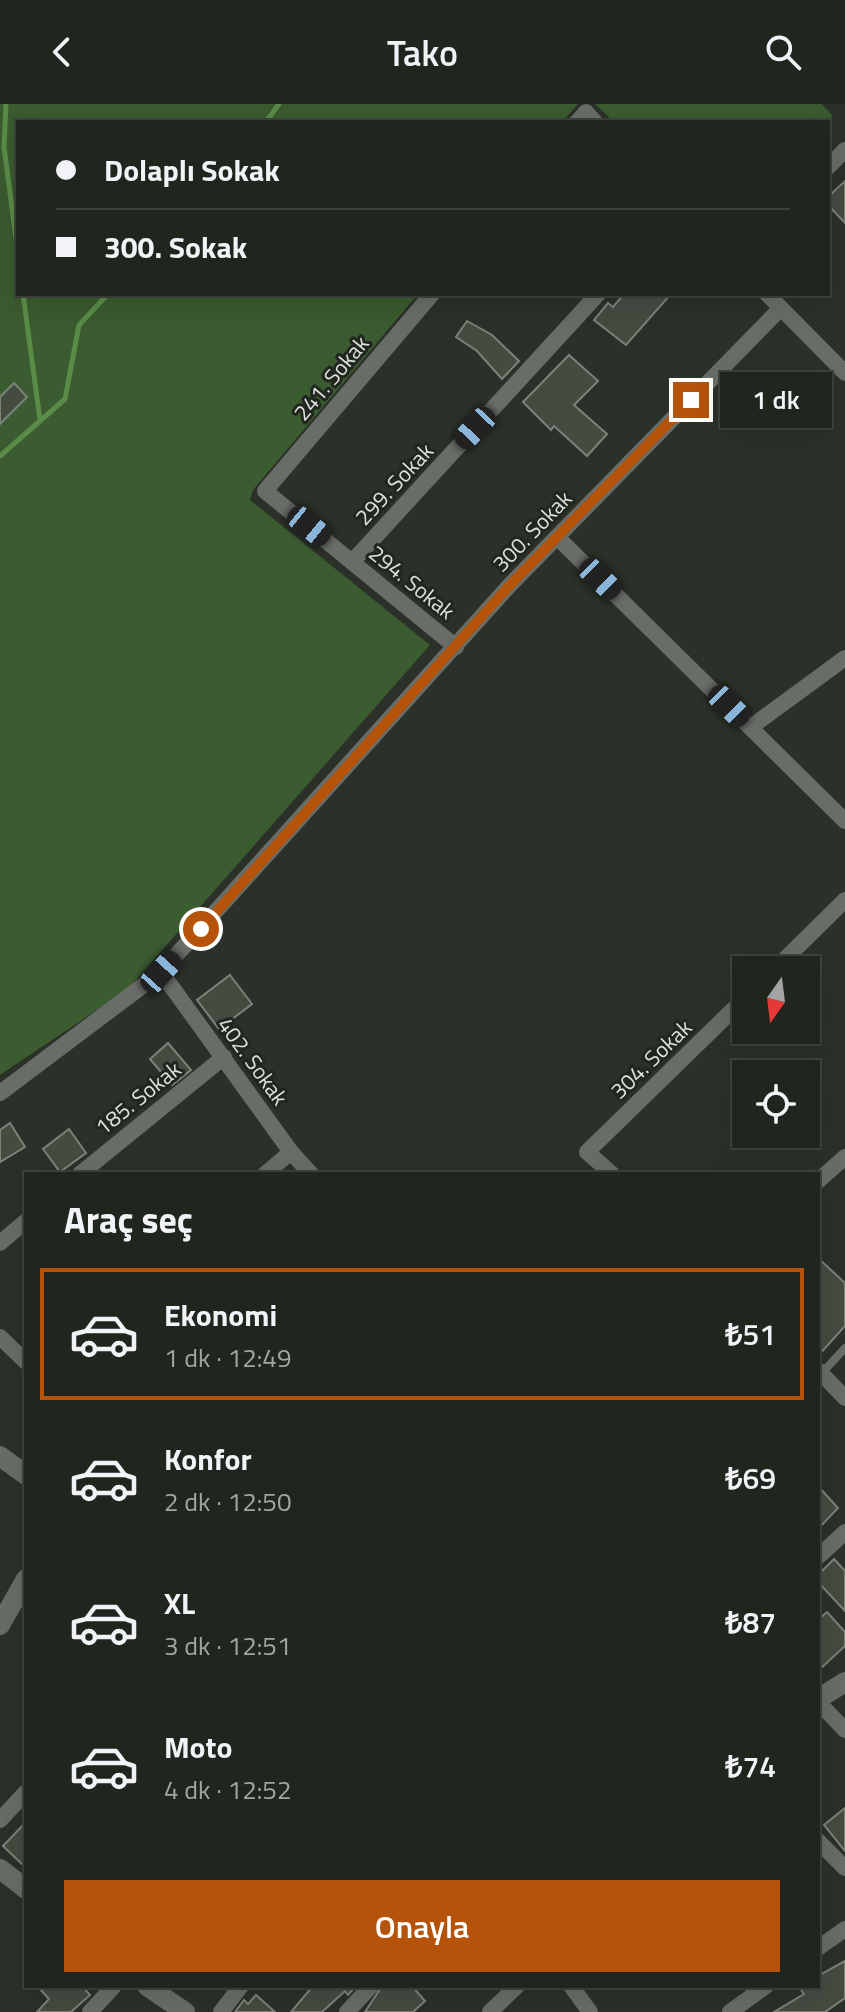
<!DOCTYPE html>
<html lang="tr">
<head>
<meta charset="utf-8">
<style>
	:root { --surface:#20251e; --page:#2d312b; --text:#f1f3f6; --muted:#a2a5a4; --line:#3d423c; --accent:#b45309 }
	body { margin:0; font-family:"Titillium Web",sans-serif; background:var(--page); color:var(--text); height:100vh; display:flex; flex-direction:column; font-size:30px; white-space:nowrap }
	* { box-sizing:border-box; margin:0 }
	p { font-size:26px; color:var(--muted) }
	.icon { flex:none; width:44px; height:44px; fill:none; stroke:currentColor; stroke-width:2; stroke-linecap:round; stroke-linejoin:round }
	.map { position:relative; flex:1; overflow:hidden }
	.drawer { position:absolute; left:24px; top:1068px; width:796px; height:816px; display:flex; flex-direction:column; background:var(--surface); border-radius:0px; box-shadow:0 8px 32px #0002,0 0 0 2px var(--line) }
	.drawer>* { flex:none }
	.hud { position:absolute; left:16px; top:16px; width:814px; height:176px; border-radius:0px; box-shadow:0 8px 32px #0002,0 0 0 2px var(--line); display:grid; align-content:center; height:176px; padding:0 40px; background:var(--surface) }
	.needle { width:52px; rotate:194deg }
	.controls { position:absolute; left:732px; top:852px; display:grid; gap:16px }
	.controls a { display:grid; place-items:center; width:88px; height:88px; border-radius:0px; background:var(--surface); box-shadow:0 8px 32px #0002,0 0 0 2px var(--line); font-size:40px }
	.end { position:absolute; width:36px; height:36px; margin:-18px; border:10px solid #b45309; background:#fff; box-shadow:0 0 0 4px #fff }
	.from { border-radius:50% }
	.bubble { position:absolute; height:56px; border-radius:0px; background:var(--surface); box-shadow:0 8px 32px #0002,0 0 0 2px var(--line); font-size:26px; font-weight:600; line-height:56px; text-align:center }
	.car { position:absolute; width:24px; height:48px; margin:-24px -12px; border-radius:10px; box-shadow:0 0 6px 2px #0007; background:linear-gradient(#222 24%,#8ab4d8 0 40%,#222 0 76%,#8ab4d8 0 86%,#222 0) }
	.hud b { display:flex; align-items:center; gap:28px; height:76px; font-size:30px }
	.hud b+b { border-top:2px solid var(--line) }
	.hud i { width:20px; height:20px; background:var(--text) }
	ul { padding:0; list-style:none }
	li { display:flex; align-items:center; gap:24px; height:132px; margin:0 16px 12px; padding:0 24px; border:4px solid transparent; border-radius:0px }
	li div { flex:1 }
	li b { display:block; font-size:30px }
	li em { font-style:normal; font-weight:600 }
	li.current { border-color:var(--accent) }
	li>.icon { width:72px; height:72px; stroke-width:1.5 }
	h2 { padding:0 40px; font-size:36px; line-height:96px }
	.primary-button { display:flex; gap:16px; margin-top:auto; padding:16px 40px }
	.primary-button a { flex:1; height:92px; border-radius:0px; background:var(--accent); color:#fff; font-size:32px; font-weight:600; line-height:92px; text-align:center }
	header { display:flex; justify-content:space-between; align-items:center; height:104px; padding:0 40px; background:var(--surface); font-size:36px; font-weight:600 }
	.map>svg:first-child { display:block }
</style>
</head>
<body>
<header><svg class="icon" aria-label="back" viewBox="0 0 24 24"><path d="M15 5l-7 7 7 7"/></svg>Tako<svg class="icon" aria-label="search" viewBox="0 0 24 24"><circle cx="10" cy="10" r="6"/><path d="M15 15l6 6"/></svg></header>
<div class="map">
<svg width="845" height="1908" viewBox="0 0 845 1908">
	<rect width="100%" height="100%" fill="#2b3128"/>
	<g fill="#3b5b30">
		<polygon points="0,0 578,0 562,18 18,18 18,190 418,190 253,386 250,396 430,541 128,885 0,971"/>
		<polygon points="595,0 822,0 833,12 827,18 614,18"/>
	</g>
	<g fill="none" stroke-linecap="round" stroke-linejoin="round">
		<g stroke="#5a8c48" stroke-width="5">
			<polyline points="6,0 4,43 18,150"/>
			<polyline points="266,18 279,0"/>
			<polyline points="23,190 40,316"/>
			<polyline points="0,352 65,295 79,221 108,190"/>
		</g>
	</g>
	<g fill="#444c42" stroke="#7b8378" stroke-width="2">
		<polygon points="845,77 845,119 828,101 828,93"/>
		<polygon points="624,190 671,190 626,241 594,216 608,199 613,203"/>
		<polygon points="467,217 492,231 519,257 502,275 477,247 456,233"/>
		<polygon points="569,251 598,277 574,301 607,330 587,352 554,322 551,326 523,298"/>
		<polygon points="14,279 27,293 0,320 0,293"/>
		<polygon points="230,871 252,900 219,925 197,896"/>
		<polygon points="168,939 191,966 172,981 150,955"/>
		<polygon points="10,1019 25,1043 0,1058 0,1026"/>
		<polygon points="69,1025 86,1049 60,1068 43,1045"/>
		<polygon points="818,1154 845,1179 845,1222 818,1252"/>
		<polygon points="818,1382 838,1404 818,1425"/>
		<polygon points="834,1455 845,1467 845,1507 818,1478 818,1471"/>
		<polygon points="827,1508 845,1528 845,1542 818,1567 818,1516"/>
		<polygon points="845,1704 845,1747 824,1721"/>
		<polygon points="26,1718 26,1764 3,1742"/>
		<polygon points="845,1857 845,1894 825,1908 774,1908 804,1890 798,1882 818,1882 818,1872"/>
		<polygon points="37,1882 82,1882 90,1891 71,1908 37,1908 49,1895"/>
		<polygon points="313,1882 356,1882 348,1891 345,1887 322,1908 291,1908"/>
		<polygon points="382,1882 412,1882 425,1897 413,1908 365,1908"/>
		<polygon points="256,1891 275,1908 235,1908 244,1896 248,1900"/>
	</g>
	<g fill="none" stroke-linecap="round" stroke-linejoin="round">
		<polyline stroke="#696d68" stroke-width="8" points="822,1269 845,1244"/>
		<g stroke="#696d68" stroke-width="16">
			<polyline points="577,18 586,8 595,18"/>
			<polyline points="828,63 845,46"/>
			<polyline points="432,190 265,387 456,543"/>
			<polyline points="767,190 845,269"/>
			<polyline points="557,433 845,717"/>
			<polyline points="352,458 598,190"/>
			<polyline points="751,623 845,554"/>
			<polyline points="774,866 845,796"/>
			<polyline points="161,868 291,1048 311,1070"/>
			<polyline points="0,989 161,868 509,482 781,204"/>
			<polyline points="80,1070 224,953"/>
			<polyline points="265,1070 291,1048"/>
			<polyline points="612,1070 587,1048 746,893"/>
			<polyline points="818,1077 845,1053"/>
			<polyline points="0,1139 26,1117"/>
			<polyline points="0,1233 26,1258"/>
			<polyline points="818,1266 845,1294"/>
			<polyline points="818,1453 845,1428"/>
			<polyline points="818,1598 845,1626"/>
			<polyline points="0,1716 26,1688"/>
			<polyline points="818,1737 845,1764"/>
			<polyline points="818,1844 845,1825"/>
			<polyline points="571,1882 590,1908"/>
			<polyline points="90,1908 114,1882"/>
			<polyline points="221,1908 241,1882"/>
			<polyline points="347,1908 371,1882"/>
			<polyline points="490,1908 517,1882"/>
			<polyline points="730,1908 766,1882"/>
		</g>
		<g stroke="#696d68" stroke-width="20">
			<polyline points="0,1352 26,1371"/>
			<polyline points="0,1521 26,1475"/>
			<polyline points="818,1595 845,1578"/>
			<polyline points="0,1765 26,1785"/>
			<polyline points="147,1882 185,1908"/>
		</g>
	</g>
	<g fill="none" stroke-linecap="round" stroke-linejoin="round">
		<polyline stroke="#b45309" stroke-width="10" points="201,825 509,482 691,296"/>
	</g>
	<g text-anchor="middle" dominant-baseline="central" stroke-width="6" stroke-linejoin="round" paint-order="stroke">
		<g font-size="22" fill="#dde2dc" stroke="#21271f">
			<text transform="translate(331 274) rotate(-50)">241. Sokak</text>
			<text transform="translate(394 380) rotate(-47)">299. Sokak</text>
			<text transform="translate(532 427) rotate(-46)">300. Sokak</text>
			<text transform="translate(412 478) rotate(39)">294. Sokak</text>
			<text transform="translate(651 955) rotate(-44)">304. Sokak</text>
			<text transform="translate(253 957) rotate(54)">402. Sokak</text>
			<text transform="translate(138 994) rotate(-39)">185. Sokak</text>
		</g>
	</g>
</svg>
<div class="controls">
<a><svg class="needle" viewBox="-14 -14 28 28"><path d="M0-13l5 13h-10z" fill="#e53935"/><path d="M0 13l5-13h-10z" fill="#a2a5a4"/></svg></a>
<a><svg class="icon" aria-label="locate" viewBox="0 0 24 24"><circle cx="12" cy="12" r="6"/><path d="M12 2v4M12 18v4M2 12h4M18 12h4"/></svg></a>
</div>
<i class="end from" style="left:201px;top:825px"></i>
<i class="end" style="left:691px;top:296px"></i>
<div class="bubble" style="left:720px;top:268px;width:112px">1 dk</div>
<i class="car" style="left:475px;top:324px;rotate:223deg"></i>
<i class="car" style="left:309px;top:422px;rotate:129deg"></i>
<i class="car" style="left:600px;top:475px;rotate:134deg"></i>
<i class="car" style="left:729px;top:602px;rotate:135deg"></i>
<i class="car" style="left:161px;top:868px;rotate:42deg"></i>
<div class="hud">
<b><i class="from"></i>Dolaplı Sokak</b>
<b><i></i>300. Sokak</b>
</div>
<section class="drawer">
<h2>Araç seç</h2>
<ul>
<li class="current"><svg class="icon" aria-label="car" viewBox="0 0 24 24"><path d="M5 17H2v-5l4-1 3-4h7l3 4 3 1v5h-3M9 17h6M6 11h13"/><circle cx="7" cy="17" r="2"/><circle cx="17" cy="17" r="2"/></svg><div><b>Ekonomi</b><p>1 dk · 12:49</p></div><em>₺51</em></li>
<li><svg class="icon" aria-label="car" viewBox="0 0 24 24"><path d="M5 17H2v-5l4-1 3-4h7l3 4 3 1v5h-3M9 17h6M6 11h13"/><circle cx="7" cy="17" r="2"/><circle cx="17" cy="17" r="2"/></svg><div><b>Konfor</b><p>2 dk · 12:50</p></div><em>₺69</em></li>
<li><svg class="icon" aria-label="car" viewBox="0 0 24 24"><path d="M5 17H2v-5l4-1 3-4h7l3 4 3 1v5h-3M9 17h6M6 11h13"/><circle cx="7" cy="17" r="2"/><circle cx="17" cy="17" r="2"/></svg><div><b>XL</b><p>3 dk · 12:51</p></div><em>₺87</em></li>
<li><svg class="icon" aria-label="car" viewBox="0 0 24 24"><path d="M5 17H2v-5l4-1 3-4h7l3 4 3 1v5h-3M9 17h6M6 11h13"/><circle cx="7" cy="17" r="2"/><circle cx="17" cy="17" r="2"/></svg><div><b>Moto</b><p>4 dk · 12:52</p></div><em>₺74</em></li>
</ul>
<div class="primary-button"><a>Onayla</a></div>
</section>
</div>
</body>
</html>
